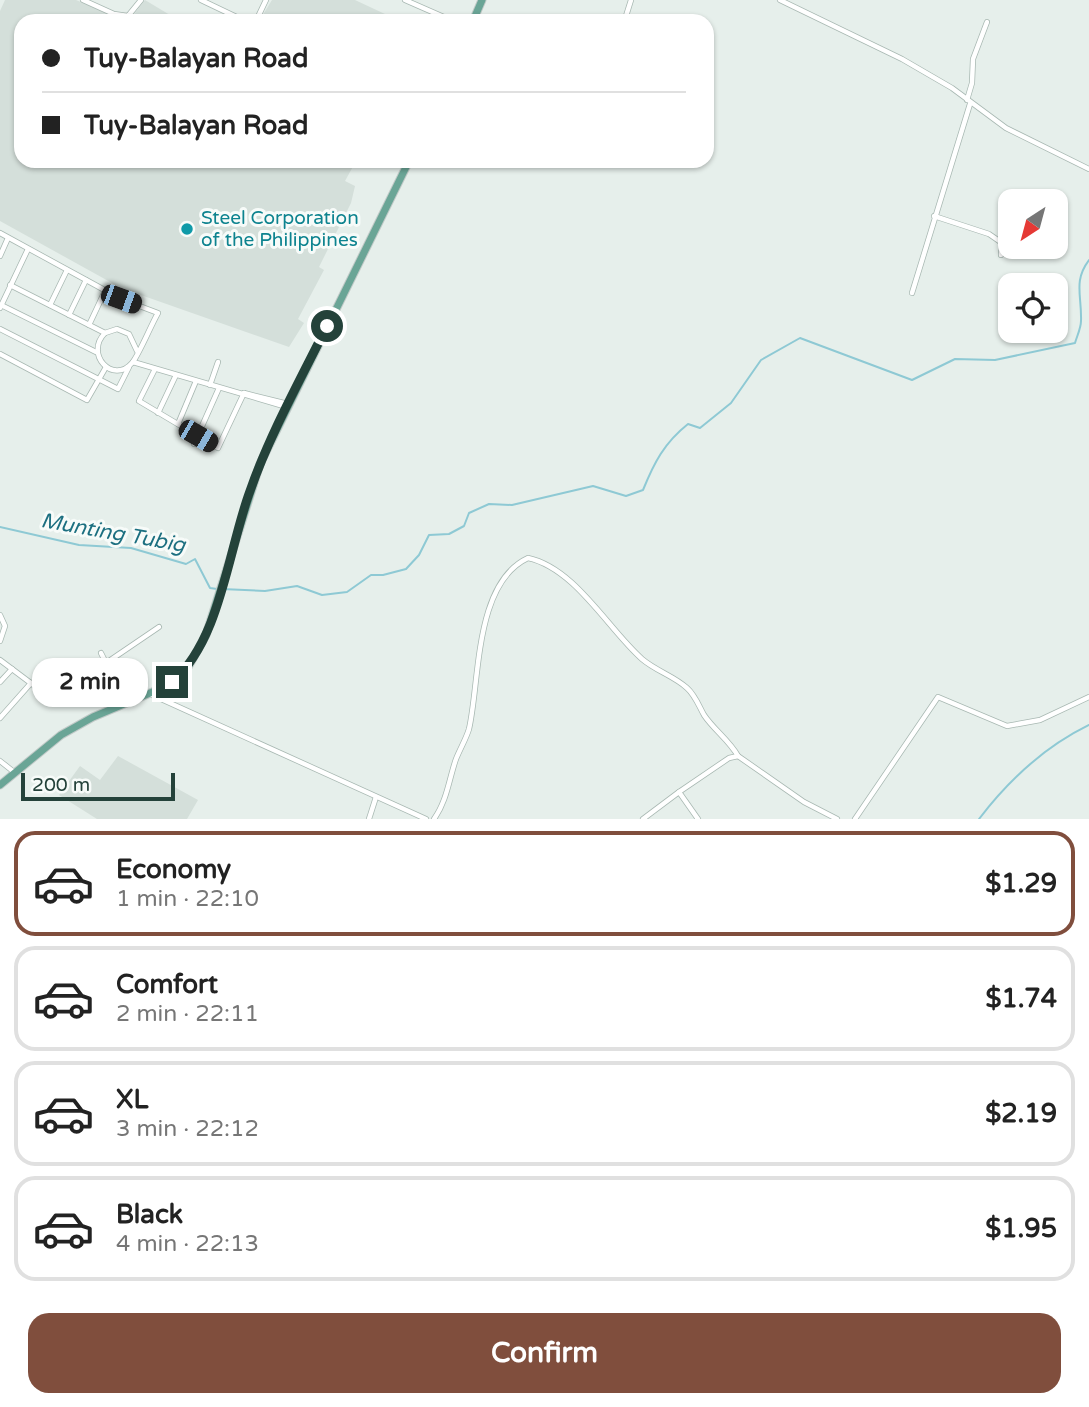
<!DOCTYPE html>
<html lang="en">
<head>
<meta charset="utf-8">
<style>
	:root { --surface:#fff; --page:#f2f2f2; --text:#222; --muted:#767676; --line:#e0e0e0; --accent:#804e3d }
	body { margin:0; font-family:"Varela Round",sans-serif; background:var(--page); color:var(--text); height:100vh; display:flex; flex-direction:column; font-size:26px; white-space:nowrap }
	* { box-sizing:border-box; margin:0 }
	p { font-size:23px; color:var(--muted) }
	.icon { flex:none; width:38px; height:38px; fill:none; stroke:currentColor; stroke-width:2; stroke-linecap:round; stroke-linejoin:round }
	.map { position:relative; height:819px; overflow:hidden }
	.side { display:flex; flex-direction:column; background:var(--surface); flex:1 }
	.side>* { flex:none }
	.hud { position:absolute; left:14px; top:14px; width:700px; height:154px; border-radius:21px; box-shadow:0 2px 5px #0004; display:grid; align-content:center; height:154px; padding:0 28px; background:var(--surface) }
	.needle { width:46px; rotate:216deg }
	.buttons { position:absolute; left:998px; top:189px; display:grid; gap:14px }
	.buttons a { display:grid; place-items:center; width:70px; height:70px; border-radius:14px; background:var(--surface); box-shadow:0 2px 5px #0004; font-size:35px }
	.scale { position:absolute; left:21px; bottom:18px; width:154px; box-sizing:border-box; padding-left:7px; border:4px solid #24423a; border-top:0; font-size:19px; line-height:24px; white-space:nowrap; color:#24423a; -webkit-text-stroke:5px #f7fbf9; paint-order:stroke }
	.end { position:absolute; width:32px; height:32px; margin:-16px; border:9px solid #24423a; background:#fff; box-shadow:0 0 0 4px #fff }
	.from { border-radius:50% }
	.bubble { position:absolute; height:49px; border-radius:21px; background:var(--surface); box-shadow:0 2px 5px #0004; font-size:23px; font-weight:800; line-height:49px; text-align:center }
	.car { position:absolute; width:21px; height:42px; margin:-21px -10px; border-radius:9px; box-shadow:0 0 5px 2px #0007; background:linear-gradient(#222 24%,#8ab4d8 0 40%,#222 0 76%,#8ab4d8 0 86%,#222 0) }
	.hud b { display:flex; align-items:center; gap:24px; height:66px; font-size:26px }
	.hud b+b { border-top:2px solid var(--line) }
	.hud i { width:18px; height:18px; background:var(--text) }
	ul { padding:12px 0 0; list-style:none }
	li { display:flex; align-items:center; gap:21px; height:105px; margin:0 14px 10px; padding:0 14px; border:4px solid var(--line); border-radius:21px }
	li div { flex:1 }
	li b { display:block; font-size:26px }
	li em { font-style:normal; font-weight:800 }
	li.on { border-color:var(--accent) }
	li>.icon { width:63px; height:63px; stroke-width:1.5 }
	.action { display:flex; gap:14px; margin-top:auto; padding:14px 28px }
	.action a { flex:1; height:80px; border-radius:21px; background:var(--accent); color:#fff; font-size:28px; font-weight:800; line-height:80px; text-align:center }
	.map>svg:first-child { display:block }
</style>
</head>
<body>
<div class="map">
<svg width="1089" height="819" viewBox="0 0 1089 819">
	<rect width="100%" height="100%" fill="#e6efeb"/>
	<g fill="#d4dfda">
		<polygon points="5,0 76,0 119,18 131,18 145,0 180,21 21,21 21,161 356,161 345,181 355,186 351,203 319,267 324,270 298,319 304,323 289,347 121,288 0,221 0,11"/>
		<polygon points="272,0 355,0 400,21 259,21"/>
		<polygon points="118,756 198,800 187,819 97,819 59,795 80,766 100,780"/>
	</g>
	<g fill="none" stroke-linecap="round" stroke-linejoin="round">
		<g stroke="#8ec9d4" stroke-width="2">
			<polyline points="0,527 79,545 131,548 186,564 195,559 210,588 217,589"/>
			<path d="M222,589L265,591L297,586L322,595L347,592L371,575H383L406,569L419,555L429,535L449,534L464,526L469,513L489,504L512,505L593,486L626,496L643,490C654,463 664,443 688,424L700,428L731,403L761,360L800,338L912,380L955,359L995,360L1075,343C1077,336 1081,328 1081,321C1082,296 1073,281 1089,260"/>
			<path d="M979,819C1008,781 1046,746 1089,725"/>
		</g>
		<g stroke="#a8b8b2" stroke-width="6">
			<g id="minor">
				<polyline points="83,0 114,14 128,16 141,0"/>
				<polyline points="201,0 245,21"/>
				<polyline points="405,0 453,21"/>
				<polyline points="780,0 902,59 952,88 1006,128 1089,169"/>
				<polyline points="626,16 631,0"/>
				<polyline points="256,21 266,0"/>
				<polyline points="967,100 972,83 973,59 987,22"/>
				<polyline points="934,216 989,234 1002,243 1001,255"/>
				<path d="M0,233L121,299L158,313C151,325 139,355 132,363C113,385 84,354 105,333L117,329L129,334L137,351"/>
				<polyline points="0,256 8,238"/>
				<polyline points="10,285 105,333"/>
				<polyline points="912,293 970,104"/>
				<polyline points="1,305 96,352"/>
				<polyline points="50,305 67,270"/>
				<polyline points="0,308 28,249"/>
				<polyline points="69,315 86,280"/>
				<polyline points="89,325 105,291"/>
				<polyline points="0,329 118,389 129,367"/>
				<polyline points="0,354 87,400 106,367"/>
				<polyline points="133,362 287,407"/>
				<polyline points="155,369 139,401 218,448 244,393"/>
				<polyline points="210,385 218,362"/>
				<polyline points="244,393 288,404"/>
				<polyline points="158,413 176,375"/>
				<polyline points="178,424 196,381"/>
				<polyline points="194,444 219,388"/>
				<polyline points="0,615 5,626 0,641"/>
				<polyline points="101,653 106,663"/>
				<polyline points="0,660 52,699"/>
				<polyline points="0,682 12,669"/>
				<polyline points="150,694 426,819"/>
				<polyline points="131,703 106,663 159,627"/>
				<polyline points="0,718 31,683"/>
				<polyline points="0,761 14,772"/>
				<polyline points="679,792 729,758 738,756 804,802 837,819"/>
				<polyline points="369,819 376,797"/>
				<path d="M434,819C447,801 449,779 456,759C460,749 466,739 469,729C480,682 474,583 528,558C575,568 608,629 642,659C656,671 674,676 687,688C695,695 699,706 704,715C714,730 729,740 738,756"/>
				<polyline points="643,819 679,792 698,819"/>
				<polyline points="855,819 938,697 1007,726 1040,720 1089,697"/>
			</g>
		</g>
		<g stroke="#c2cac8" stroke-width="9">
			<g id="primary">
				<polyline points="473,21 482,0"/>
				<polyline points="0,785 61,735 93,717 162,688 187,669 206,635 260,464 409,161"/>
			</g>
		</g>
		<use href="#minor" stroke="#fff" stroke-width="4.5"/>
		<use href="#primary" stroke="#6aa596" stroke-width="7"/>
	</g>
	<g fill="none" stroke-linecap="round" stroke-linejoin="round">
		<path stroke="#24423a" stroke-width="9" d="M172,682C221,640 228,550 250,491C270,434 300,380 327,326"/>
	</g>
	<circle fill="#0f9aa8" stroke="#f7fbf9" stroke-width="2.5" cx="187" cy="229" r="7"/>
	<g text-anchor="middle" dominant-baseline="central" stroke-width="6" stroke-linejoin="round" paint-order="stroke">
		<g font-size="19" fill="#0d838f" stroke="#f7fbf9" text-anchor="start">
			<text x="201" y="218">Steel Corporation<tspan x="201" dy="22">of the Philippines</tspan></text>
		</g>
		<g font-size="21" font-style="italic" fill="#1c6f80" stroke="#f7fbf9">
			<text transform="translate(113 533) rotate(10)">Munting Tubig</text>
		</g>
	</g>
</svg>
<div class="buttons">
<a><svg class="needle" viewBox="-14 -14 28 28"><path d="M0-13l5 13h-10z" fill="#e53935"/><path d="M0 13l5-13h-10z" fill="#767676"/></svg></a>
<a><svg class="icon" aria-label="locate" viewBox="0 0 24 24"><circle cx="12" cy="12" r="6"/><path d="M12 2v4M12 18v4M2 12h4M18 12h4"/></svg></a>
</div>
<div class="scale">200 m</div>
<i class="end from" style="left:327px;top:326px"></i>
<i class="end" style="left:172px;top:682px"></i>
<div class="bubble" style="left:32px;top:658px;width:116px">2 min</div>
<i class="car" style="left:121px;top:299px;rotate:110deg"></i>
<i class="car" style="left:198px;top:436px;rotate:120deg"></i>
<div class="hud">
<b><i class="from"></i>Tuy-Balayan Road</b>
<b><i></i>Tuy-Balayan Road</b>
</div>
</div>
<section class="side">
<ul>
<li class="on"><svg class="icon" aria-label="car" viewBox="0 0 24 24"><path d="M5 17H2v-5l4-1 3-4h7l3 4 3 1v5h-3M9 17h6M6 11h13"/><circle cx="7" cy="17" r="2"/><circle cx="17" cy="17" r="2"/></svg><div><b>Economy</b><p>1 min · 22:10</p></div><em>$1.29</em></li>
<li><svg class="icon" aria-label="car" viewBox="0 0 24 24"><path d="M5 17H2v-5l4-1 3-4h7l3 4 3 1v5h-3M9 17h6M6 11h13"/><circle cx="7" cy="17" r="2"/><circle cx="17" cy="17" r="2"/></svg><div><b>Comfort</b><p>2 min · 22:11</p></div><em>$1.74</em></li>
<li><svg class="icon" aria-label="car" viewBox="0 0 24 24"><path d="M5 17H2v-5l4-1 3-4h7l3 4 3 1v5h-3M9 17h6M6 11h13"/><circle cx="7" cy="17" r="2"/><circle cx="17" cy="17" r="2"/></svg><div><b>XL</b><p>3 min · 22:12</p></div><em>$2.19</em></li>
<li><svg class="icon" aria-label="car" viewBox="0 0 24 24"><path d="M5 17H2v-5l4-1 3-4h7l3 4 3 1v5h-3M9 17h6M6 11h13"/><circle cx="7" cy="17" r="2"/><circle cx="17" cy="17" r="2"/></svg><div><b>Black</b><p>4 min · 22:13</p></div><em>$1.95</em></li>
</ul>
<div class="action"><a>Confirm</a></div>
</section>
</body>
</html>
